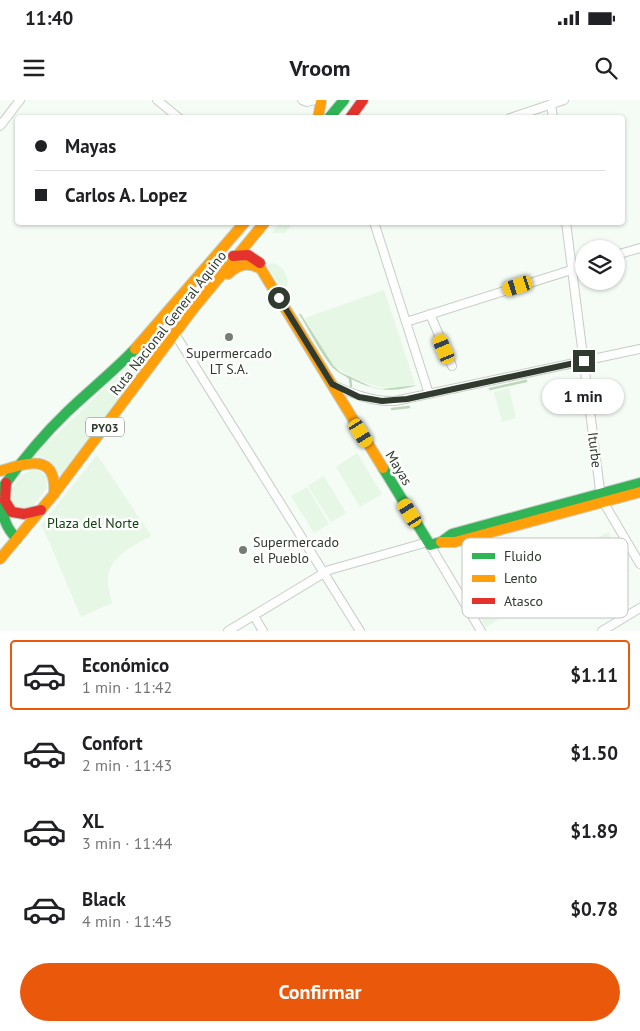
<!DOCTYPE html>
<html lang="es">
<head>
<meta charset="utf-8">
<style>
	:root { --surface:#fff; --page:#f6f6f6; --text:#202124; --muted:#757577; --line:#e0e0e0; --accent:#ea580c }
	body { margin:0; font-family:"PT Sans",sans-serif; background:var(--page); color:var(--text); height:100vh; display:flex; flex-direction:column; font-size:19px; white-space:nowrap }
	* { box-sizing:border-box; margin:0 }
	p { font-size:16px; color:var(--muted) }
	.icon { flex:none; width:28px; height:28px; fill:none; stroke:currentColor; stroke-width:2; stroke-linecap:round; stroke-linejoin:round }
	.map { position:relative; height:531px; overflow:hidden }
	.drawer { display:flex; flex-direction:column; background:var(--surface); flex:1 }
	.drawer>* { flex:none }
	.banner { position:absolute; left:15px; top:15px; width:610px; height:110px; border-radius:5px; box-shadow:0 1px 4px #0004; display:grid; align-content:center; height:110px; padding:0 20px; background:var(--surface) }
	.tools { position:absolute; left:575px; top:140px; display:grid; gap:10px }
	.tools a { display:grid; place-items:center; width:50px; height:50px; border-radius:50%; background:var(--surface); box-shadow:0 1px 4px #0004; font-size:25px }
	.end { position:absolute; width:22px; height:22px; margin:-11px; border:6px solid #303a2f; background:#fff; box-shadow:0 0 0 2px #fff }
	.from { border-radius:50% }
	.bubble { position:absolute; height:35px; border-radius:18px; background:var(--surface); box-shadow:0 1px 4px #0004; font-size:16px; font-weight:700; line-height:35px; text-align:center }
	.car { position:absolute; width:15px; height:30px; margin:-15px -8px; border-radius:6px; box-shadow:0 0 4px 1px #0007; background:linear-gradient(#f5c518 24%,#345 0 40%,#f5c518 0 76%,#345 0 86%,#f5c518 0) }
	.banner b { display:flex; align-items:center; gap:18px; height:48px; font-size:19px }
	.banner b+b { border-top:1px solid var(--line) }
	.banner i { width:12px; height:12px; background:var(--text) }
	ul { padding:9px 0 0; list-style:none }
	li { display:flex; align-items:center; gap:15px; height:70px; margin:0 10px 8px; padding:0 10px; border:2px solid transparent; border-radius:5px }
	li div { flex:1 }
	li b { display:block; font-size:19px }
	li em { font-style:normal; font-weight:700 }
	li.current { border-color:var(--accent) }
	li>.icon { width:45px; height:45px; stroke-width:1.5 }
	.primary-button { display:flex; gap:10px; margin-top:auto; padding:10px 20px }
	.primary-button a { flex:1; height:58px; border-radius:30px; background:var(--accent); color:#fff; font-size:20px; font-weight:700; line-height:58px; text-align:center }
	.status { display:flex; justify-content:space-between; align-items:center; height:35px; padding:0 25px; background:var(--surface); direction:ltr }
	.status svg { height:14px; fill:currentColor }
	header { display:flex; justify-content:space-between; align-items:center; height:65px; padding:0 20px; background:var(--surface); font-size:22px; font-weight:700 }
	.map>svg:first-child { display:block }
</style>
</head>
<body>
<div class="status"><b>11:40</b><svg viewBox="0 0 49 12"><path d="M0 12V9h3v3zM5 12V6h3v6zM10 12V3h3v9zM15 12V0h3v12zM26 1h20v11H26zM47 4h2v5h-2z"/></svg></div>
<header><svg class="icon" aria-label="menu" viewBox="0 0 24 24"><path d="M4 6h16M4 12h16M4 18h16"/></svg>Vroom<svg class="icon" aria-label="search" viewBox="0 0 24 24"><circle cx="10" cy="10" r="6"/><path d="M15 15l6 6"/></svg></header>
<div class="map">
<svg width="640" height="531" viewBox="0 0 640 531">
	<rect width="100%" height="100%" fill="#f5fbf5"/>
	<g fill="#e7f7e5">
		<polygon points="279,123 279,122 293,123 285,133 272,133"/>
		<path d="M274,163C286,168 292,182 284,192L267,166L269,164Z"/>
		<polygon points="221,165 61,375 48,360 37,356 37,353 129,265"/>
		<path d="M384,190L415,284C390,291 376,288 352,277C346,273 338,270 333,264C322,250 314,233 305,218Z"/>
		<polygon points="509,288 516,318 502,322 494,292"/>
		<polygon points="357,353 382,394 360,407 336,367"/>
		<path d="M97,355L151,436C132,447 106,457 108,484C108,490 111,497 112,503L81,517L45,432L41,425Z"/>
		<path d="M33,370L39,371L46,376L47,388L32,407L19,410L10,402C12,387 17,374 33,370Z"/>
		<polygon points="324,376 346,413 331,422 308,386"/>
		<polygon points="307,387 329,424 314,433 291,396"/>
		<polygon points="608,432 630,471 607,484 584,446"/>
		<polygon points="576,438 587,457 579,462 568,443"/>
		<polygon points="507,484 521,506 486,527 472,504"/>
	</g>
	<path fill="#bdd7bb" d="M299,214H301L333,265L340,272L372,287L382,289L418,285C394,293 374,291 351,279C344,276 337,272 332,267C320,253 309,230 299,214Z"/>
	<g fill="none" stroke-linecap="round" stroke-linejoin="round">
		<g stroke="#bdd7bb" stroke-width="2.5">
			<polyline points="348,277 350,278 351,286"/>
			<polyline points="490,289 526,281"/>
			<polyline points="392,309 409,307"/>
		</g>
		<g stroke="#c6cec6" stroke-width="10">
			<g id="street">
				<polyline points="157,0 179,18"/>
				<polyline points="302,0 307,2 315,0"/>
				<polyline points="551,4 553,18"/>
				<polyline points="510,18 564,0"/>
				<polyline points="0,26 20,0"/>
				<polyline points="374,122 429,294"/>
				<polyline points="566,122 601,398 640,464"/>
				<polyline points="616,155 640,148"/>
				<polyline points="430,214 452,266"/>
				<polyline points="406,222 584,166"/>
				<polyline points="175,234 360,531"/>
				<path d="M331,284C353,294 372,302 395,301L640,249"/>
				<polyline points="430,445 481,531"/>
				<polyline points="254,516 263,531"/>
				<polyline points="228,531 329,470 428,442"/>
				<polyline points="602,531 640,508"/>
			</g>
		</g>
		<g stroke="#c6cec6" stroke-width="12">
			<g id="fast">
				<polyline points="329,18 344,0"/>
				<polyline points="383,368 430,445 441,442 452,434 640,383"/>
				<path d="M0,391C20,363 42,336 67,312C90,290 114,271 135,249"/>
				<path d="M3,401C2,417 6,428 17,439"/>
			</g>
		</g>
		<g stroke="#c6cec6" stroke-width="12">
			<g id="slow">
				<polyline points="318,18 321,2"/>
				<path d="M228,174C239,164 248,162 261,169L383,368"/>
				<polyline points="135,249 245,122"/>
				<path d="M0,371C28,362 57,353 54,394"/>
				<polyline points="441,442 455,442 640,392"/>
				<polyline points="0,459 54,394 194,208 265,122"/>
			</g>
		</g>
		<g stroke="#c6cec6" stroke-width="12">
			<g id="jam">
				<polyline points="350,18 363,0"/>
				<polyline points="233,156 248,155 260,163"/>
				<polyline points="6,383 5,401 12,412 24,414 41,410"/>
			</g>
		</g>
		<use href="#street" stroke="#fefefe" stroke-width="8"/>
		<use href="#fast" stroke="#30b455" stroke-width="10"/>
		<use href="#slow" stroke="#ff9f0a" stroke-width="10"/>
		<use href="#jam" stroke="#e5322d" stroke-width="10"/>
	</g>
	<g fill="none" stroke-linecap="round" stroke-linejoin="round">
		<polyline stroke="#303a2f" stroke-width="6" points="279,198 332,284 359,297 382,301 407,299 584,261"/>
	</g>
	<g fill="#757e74" stroke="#fff" stroke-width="2">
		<circle cx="229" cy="237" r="5"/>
		<circle cx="243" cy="450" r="5"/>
	</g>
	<g text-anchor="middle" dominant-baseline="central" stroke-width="5" stroke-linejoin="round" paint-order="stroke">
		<rect fill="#fff" stroke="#6e756d" stroke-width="1" x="86" y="317.5" width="38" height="19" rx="4"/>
		<g font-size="12" font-weight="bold" fill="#303a2f">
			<text x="105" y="327">PY03</text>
		</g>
		<g font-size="14" fill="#303a2f" stroke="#fff">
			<text transform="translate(168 223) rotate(-52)">Ruta Nacional General Aquino</text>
			<text transform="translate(595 350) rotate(83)">Iturbe</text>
			<text transform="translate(399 368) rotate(59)">Mayas</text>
		</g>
		<g font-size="14" fill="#303a2f" stroke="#fff">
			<text x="229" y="253">Supermercado<tspan x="229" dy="16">LT S.A.</tspan></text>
			<text x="253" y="442" text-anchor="start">Supermercado<tspan x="253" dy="16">el Pueblo</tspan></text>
		</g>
		<g font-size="14" fill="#124210" stroke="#fff">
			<text x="93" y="423">Plaza del Norte</text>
		</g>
	</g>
	<rect x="462" y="438" width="166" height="80" rx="8" fill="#fff" stroke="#c1c4c1" stroke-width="1"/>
	<rect x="472" y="453" width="23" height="6" fill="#30b455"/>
	<rect x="472" y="475" width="23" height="7" fill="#ff9f0a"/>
	<rect x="472" y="498" width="23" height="6" fill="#e5322d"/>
	<g font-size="14" fill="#303a2f">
		<text x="504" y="461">Fluido</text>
		<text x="504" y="483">Lento</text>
		<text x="504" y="506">Atasco</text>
	</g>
</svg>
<div class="tools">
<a><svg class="icon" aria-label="layers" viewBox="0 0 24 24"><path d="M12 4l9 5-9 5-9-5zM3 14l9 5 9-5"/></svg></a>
</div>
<i class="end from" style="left:279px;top:198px"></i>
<i class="end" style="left:584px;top:261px"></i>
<div class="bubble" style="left:542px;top:279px;width:82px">1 min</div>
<i class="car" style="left:518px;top:186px;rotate:252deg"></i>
<i class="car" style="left:444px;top:249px;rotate:337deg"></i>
<i class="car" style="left:361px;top:333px;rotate:148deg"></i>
<i class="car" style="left:410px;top:413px;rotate:328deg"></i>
<div class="banner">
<b><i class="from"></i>Mayas</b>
<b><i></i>Carlos A. Lopez</b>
</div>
</div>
<section class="drawer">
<ul>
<li class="current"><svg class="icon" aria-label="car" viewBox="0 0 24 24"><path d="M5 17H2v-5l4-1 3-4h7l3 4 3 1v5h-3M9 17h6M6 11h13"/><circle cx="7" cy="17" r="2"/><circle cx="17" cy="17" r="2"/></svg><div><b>Económico</b><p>1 min · 11:42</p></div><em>$1.11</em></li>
<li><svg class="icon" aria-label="car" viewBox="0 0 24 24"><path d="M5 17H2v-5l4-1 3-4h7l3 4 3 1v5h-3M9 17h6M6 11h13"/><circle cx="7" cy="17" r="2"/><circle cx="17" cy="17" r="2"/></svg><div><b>Confort</b><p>2 min · 11:43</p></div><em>$1.50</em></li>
<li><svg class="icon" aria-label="car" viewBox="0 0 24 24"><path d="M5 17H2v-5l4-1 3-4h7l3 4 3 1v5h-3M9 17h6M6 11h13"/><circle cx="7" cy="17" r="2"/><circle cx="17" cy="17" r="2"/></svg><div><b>XL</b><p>3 min · 11:44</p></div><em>$1.89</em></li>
<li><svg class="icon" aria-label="car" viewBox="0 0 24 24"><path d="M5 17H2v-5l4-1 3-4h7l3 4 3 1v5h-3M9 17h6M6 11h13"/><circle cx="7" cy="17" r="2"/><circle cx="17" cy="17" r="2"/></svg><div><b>Black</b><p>4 min · 11:45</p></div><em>$0.78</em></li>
</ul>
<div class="primary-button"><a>Confirmar</a></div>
</section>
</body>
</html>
